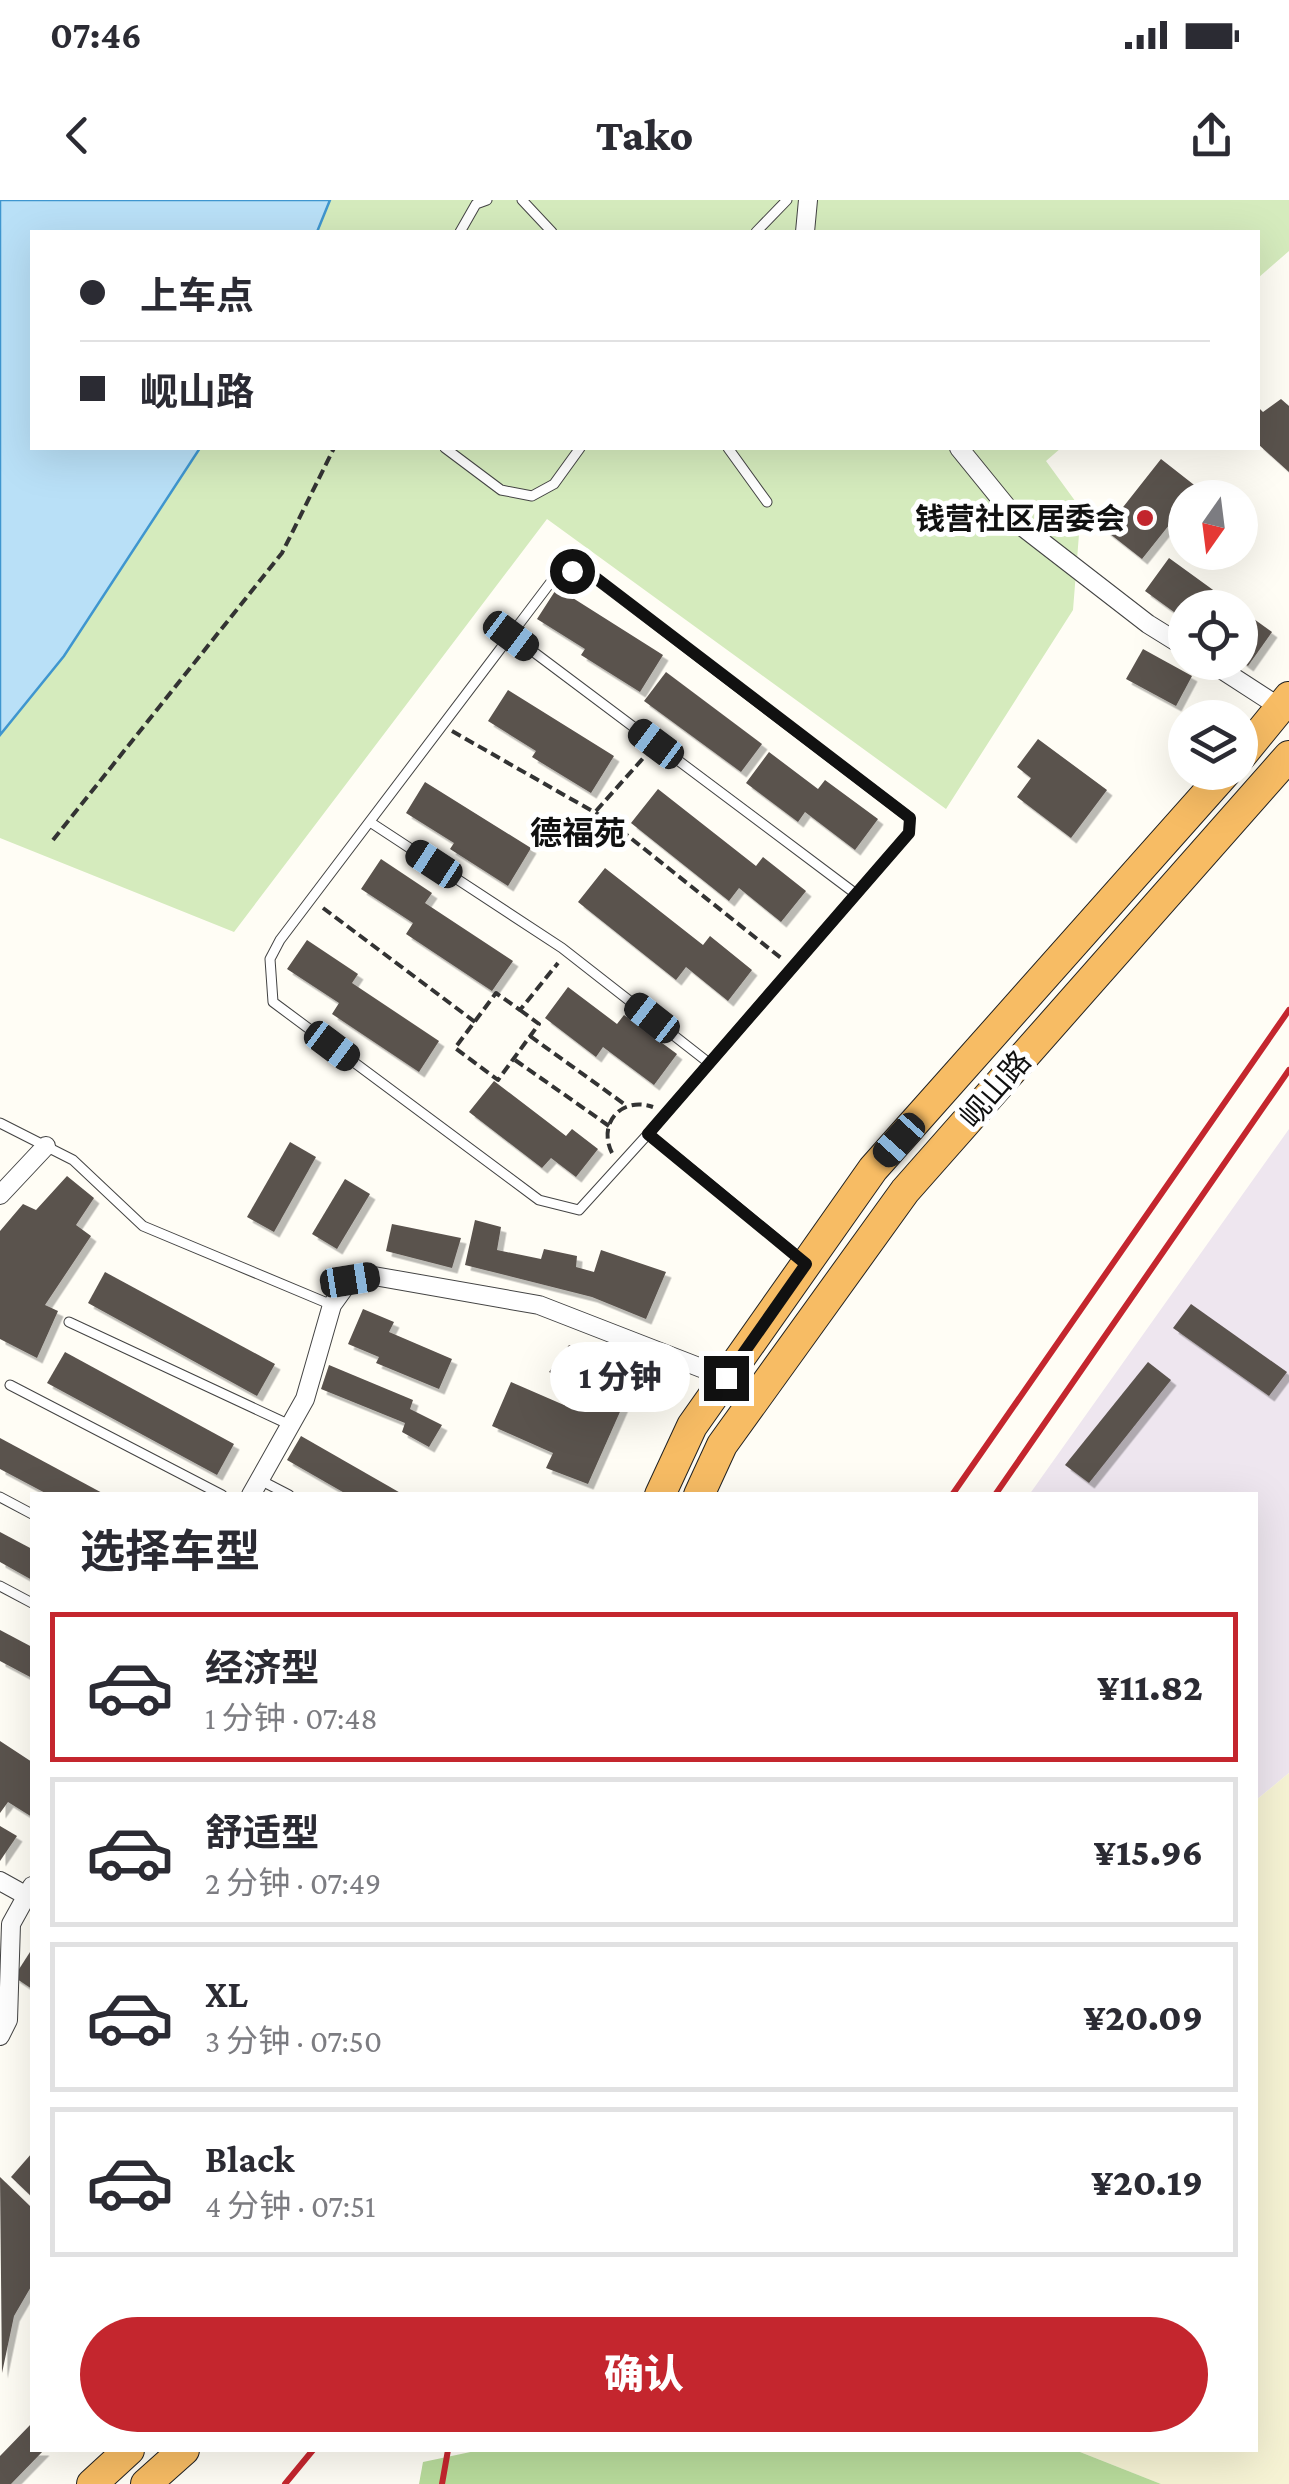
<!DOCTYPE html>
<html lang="zh">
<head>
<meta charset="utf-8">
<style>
	:root { --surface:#fff; --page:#f7f7f7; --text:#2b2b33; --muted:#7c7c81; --line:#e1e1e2; --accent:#c4262e }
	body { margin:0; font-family:"Crimson Pro","Noto Sans SC",serif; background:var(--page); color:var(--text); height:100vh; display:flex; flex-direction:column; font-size:38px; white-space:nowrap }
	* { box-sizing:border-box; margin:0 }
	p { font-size:32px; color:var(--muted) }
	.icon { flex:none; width:55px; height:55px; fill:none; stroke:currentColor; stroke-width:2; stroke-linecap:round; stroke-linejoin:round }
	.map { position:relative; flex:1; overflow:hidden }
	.drawer { position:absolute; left:30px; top:1292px; width:1228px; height:960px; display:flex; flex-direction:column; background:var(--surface); border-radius:0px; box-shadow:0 10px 40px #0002 }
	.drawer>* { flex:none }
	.guide { position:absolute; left:30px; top:30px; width:1230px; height:220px; border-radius:0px; box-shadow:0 10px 40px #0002; display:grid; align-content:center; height:220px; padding:0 50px; background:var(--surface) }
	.needle { width:65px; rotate:194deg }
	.tools { position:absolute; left:1168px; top:280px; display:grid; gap:20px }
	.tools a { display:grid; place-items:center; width:90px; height:90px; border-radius:50%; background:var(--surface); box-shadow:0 10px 40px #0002; font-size:50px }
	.end { position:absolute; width:45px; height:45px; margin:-22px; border:12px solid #111; background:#fff; box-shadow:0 0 0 5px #fff }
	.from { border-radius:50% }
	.bubble { position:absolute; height:70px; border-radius:35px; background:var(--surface); box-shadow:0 10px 40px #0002; font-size:32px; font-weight:800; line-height:70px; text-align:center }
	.car { position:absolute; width:30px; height:60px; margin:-30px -15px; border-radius:12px; box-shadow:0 0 8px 2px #0007; background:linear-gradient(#222 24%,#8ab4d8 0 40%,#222 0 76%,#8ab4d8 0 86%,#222 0) }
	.guide b { display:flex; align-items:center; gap:35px; height:95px; font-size:38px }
	.guide b+b { border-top:2px solid var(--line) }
	.guide i { width:25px; height:25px; background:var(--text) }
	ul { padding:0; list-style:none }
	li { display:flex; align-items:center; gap:30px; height:150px; margin:0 20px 15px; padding:0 30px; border:5px solid var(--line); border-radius:0px }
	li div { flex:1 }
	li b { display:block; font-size:38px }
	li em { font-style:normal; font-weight:800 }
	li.active { border-color:var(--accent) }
	li>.icon { width:90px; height:90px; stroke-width:1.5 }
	h2 { padding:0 50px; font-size:45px; line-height:120px }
	.button { display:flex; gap:20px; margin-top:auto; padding:20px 50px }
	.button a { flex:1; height:115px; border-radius:60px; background:var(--accent); color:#fff; font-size:40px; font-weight:800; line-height:115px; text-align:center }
	.status { display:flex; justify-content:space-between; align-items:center; height:70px; padding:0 50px; background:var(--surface); direction:ltr }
	.status svg { height:28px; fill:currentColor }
	header { display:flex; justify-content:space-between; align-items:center; height:130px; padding:0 50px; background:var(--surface); font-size:45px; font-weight:800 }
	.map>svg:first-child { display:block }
</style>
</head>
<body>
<div class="status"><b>07:46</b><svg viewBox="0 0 49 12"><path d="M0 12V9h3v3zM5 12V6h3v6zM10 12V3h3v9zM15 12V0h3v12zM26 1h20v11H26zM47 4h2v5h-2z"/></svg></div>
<header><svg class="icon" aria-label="back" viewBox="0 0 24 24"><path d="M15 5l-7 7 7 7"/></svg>Tako<svg class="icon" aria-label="share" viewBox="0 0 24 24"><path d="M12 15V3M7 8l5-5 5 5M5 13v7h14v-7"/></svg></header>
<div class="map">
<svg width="1289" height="2284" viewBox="0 0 1289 2284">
	<defs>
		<filter id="shadow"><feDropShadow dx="5.5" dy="5.5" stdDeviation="0" flood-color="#0004"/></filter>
	</defs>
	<rect width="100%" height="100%" fill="#fffdf5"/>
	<polygon fill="#eee6ef" points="1289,929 1289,1573 1255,1601 1255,1295 1029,1295"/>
	<polygon fill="#f6f3d4" points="1289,1573 1289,2284 1161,2284 1075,2250 1255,2250 1255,1601"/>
	<g fill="#d5ebbd">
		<polygon points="330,0 1289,0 1289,51 1258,78 1258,32 317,32"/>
		<polygon points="200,248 1061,248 1046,261 1081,309 1073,410 946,609 547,319 234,732 0,638 0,535 64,456"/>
	</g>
	<polygon fill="#b9dc9c" points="480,2250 1075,2250 1161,2284 419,2284 423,2262"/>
	<polygon fill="#b9e0f7" stroke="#3f96cf" stroke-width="2.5" points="0,0 330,0 317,32 32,32 32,248 200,248 64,456 0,535"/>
	<g fill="#5a524d" filter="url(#shadow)">
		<polygon points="1281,199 1289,206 1289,272 1258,244 1258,207 1263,212"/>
		<polygon points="1161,259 1198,288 1191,298 1185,298 1185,305 1142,359 1105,330"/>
		<polygon points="1169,358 1238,408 1185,408 1185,420 1145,391"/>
		<polygon points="557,388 663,455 640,492 581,455 585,449 537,419"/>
		<polygon points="1240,409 1272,432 1248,466 1240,460"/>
		<polygon points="1143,449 1192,476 1176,506 1126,479"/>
		<polygon points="666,472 762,544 741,572 644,501"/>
		<polygon points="508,490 614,556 591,593 532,557 536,551 488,521"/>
		<polygon points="1038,539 1107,590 1071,638 1017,597 1031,578 1017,567"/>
		<polygon points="769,552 818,589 825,580 878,619 855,650 805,612 798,622 746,583"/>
		<polygon points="425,582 531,648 508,686 450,649 454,643 406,613"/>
		<polygon points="658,589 756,666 763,657 806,691 781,722 739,688 729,701 631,623"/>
		<polygon points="381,659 432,693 425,703 513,761 492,791 406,734 413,723 361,689"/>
		<polygon points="605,668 703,745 710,736 752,770 728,801 686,767 676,780 578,702"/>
		<polygon points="307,740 358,774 352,783 439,841 419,872 332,814 339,803 287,769"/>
		<polygon points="568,787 617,824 624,815 677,854 654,885 603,847 596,857 545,818"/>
		<polygon points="494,881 566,936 572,929 598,949 576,977 551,958 542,968 469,912"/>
		<polygon points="290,942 316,957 274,1032 247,1017"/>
		<polygon points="67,976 94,998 76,1025 91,1036 45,1105 58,1111 37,1158 0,1139 0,1031 23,1004 36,1010"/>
		<polygon points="345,979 370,994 337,1049 312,1034"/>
		<polygon points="475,1020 501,1027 497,1050 541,1059 544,1049 577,1056 576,1067 594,1072 601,1050 666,1072 646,1119 592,1097 465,1065"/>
		<polygon points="392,1024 461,1038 452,1068 386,1051"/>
		<polygon points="105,1072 275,1164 257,1196 88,1103"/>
		<polygon points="1191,1104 1287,1172 1269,1196 1173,1128"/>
		<polygon points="363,1109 394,1122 389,1132 452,1159 439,1189 376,1163 379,1157 348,1144"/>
		<polygon points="569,1145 606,1159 590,1191 623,1205 588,1284 546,1268 553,1253 492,1226 511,1182 564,1205 575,1185 549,1172"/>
		<polygon points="65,1152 234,1244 217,1275 47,1183"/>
		<polygon points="1148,1162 1171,1180 1089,1283 1065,1265"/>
		<polygon points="329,1165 413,1200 410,1209 442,1225 429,1247 402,1232 405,1223 321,1189"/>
		<polygon points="301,1236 404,1295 348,1295 287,1260"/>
		<polygon points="0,1238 106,1295 49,1295 0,1269"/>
		<polygon points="0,1332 32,1349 32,1380 0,1362"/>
		<polygon points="0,1430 32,1447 32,1478 0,1461"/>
		<polygon points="0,1541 32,1562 32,1617 8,1602 0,1613"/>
		<polygon points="0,1626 17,1636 0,1661"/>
		<polygon points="30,1752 32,1754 32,1789 14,1777"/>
		<polygon points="32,1953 32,1997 11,1977"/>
		<polygon points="0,1977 32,2008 32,2085 14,2116 2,2173"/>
		<polygon points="32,2223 32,2250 44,2250 11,2284 0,2284 0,2256"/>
	</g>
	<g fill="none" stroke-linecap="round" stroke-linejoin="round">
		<g stroke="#444" stroke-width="11">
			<g id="service">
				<polyline points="522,0 552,32"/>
				<polyline points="460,32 476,4 487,0"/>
				<polyline points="756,32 787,0"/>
				<polyline points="445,248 501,290 532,296 554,284 580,248"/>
				<polyline points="728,248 767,302"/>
				<polyline points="511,435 856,694"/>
				<polyline points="370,622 562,748 709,863"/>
				<polyline points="0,923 73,960 143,1026 332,1105"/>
				<polyline points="648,934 909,633 910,618 596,379 572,371 557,374 280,740 270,759 273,802 539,1000 579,1010 648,934 801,1059"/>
				<polyline points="69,1122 290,1225"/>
				<polyline points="10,1185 222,1295"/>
				<polyline points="260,1280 289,1295"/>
				<polyline points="0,1297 32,1314"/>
				<polyline points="0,1386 32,1403"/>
			</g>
		</g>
		<g stroke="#444" stroke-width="20">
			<g id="minor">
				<polyline points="805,32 808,0"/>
				<polyline points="959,248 1024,328 1148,424 1185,447"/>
				<polyline points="1210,462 1281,508"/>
				<polyline points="0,995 46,946"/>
				<polyline points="251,1295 305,1199 332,1105 350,1080 374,1076 539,1105 727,1178 756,1197"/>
				<polyline points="0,1681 27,1696"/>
				<polyline points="0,1836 8,1820 11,1724 32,1686"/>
			</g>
		</g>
		<g stroke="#222" stroke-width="32">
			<g id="trunk">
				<polyline points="1240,557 1289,497"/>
				<polyline points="660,1295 692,1226 873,969 1226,572"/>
				<polyline points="699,1295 722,1245 905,991 1289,556"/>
				<polyline points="92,2284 129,2250"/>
				<polyline points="146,2284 184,2250"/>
			</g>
		</g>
		<g stroke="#333" stroke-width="4" stroke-dasharray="10 5" stroke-linecap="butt">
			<polyline points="452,531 608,620 781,758"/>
			<polyline points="596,611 646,555"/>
			<polyline points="53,640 282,353 334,248"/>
			<polyline points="323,708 475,822"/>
			<polyline points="520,810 539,824 498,880 455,848 496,793 520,810 558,763"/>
			<polyline points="530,836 627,906"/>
			<polyline points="515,860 609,926"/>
			<path d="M612,953C597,923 622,896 653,907"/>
		</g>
		<use href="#service" stroke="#fff" stroke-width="9"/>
		<use href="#minor" stroke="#fff" stroke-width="18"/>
		<use href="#trunk" stroke="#f7bc64" stroke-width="30"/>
		<g stroke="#c4262e" stroke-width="6">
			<polyline points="952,1295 1289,810"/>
			<polyline points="995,1295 1289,870"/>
			<polyline points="285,2284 313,2250"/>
			<polyline points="442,2284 448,2250"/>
		</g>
	</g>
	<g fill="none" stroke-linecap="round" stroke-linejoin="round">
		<polyline stroke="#111" stroke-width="12" points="572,371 596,378 910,618 909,633 648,934 806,1064 726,1178"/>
	</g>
	<circle fill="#c4262e" stroke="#fff" stroke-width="4" cx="1145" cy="318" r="10"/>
	<g text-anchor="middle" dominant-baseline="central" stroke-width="10" stroke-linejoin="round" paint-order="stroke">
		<g font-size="30" font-weight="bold" fill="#111" stroke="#fff" text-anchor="end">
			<text x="1125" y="318">钱营社区居委会</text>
		</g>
		<g font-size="30" fill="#111" stroke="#fff">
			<text transform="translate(995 889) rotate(-49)">岘山路</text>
		</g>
		<g font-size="32" font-weight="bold" fill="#111" stroke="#fff">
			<text x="578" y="633">德福苑</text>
		</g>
	</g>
</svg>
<div class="tools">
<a><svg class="needle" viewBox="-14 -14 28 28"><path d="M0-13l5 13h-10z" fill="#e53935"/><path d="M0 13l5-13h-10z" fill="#7c7c81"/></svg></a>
<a><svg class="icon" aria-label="locate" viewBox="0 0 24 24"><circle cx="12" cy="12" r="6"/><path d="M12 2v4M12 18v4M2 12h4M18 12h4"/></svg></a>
<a><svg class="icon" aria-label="layers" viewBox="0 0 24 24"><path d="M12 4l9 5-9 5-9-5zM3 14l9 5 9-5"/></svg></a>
</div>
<i class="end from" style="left:572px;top:371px"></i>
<i class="end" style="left:726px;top:1178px"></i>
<div class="bubble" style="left:550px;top:1142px;width:140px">1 分钟</div>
<i class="car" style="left:511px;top:436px;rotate:127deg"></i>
<i class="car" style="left:656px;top:544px;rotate:307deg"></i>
<i class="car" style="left:434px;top:664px;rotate:303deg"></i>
<i class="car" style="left:652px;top:818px;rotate:308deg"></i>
<i class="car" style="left:332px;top:846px;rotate:127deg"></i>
<i class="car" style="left:899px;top:940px;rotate:222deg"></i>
<i class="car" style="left:350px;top:1080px;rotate:81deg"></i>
<div class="guide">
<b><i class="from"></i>上车点</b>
<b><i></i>岘山路</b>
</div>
<section class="drawer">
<h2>选择车型</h2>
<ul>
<li class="active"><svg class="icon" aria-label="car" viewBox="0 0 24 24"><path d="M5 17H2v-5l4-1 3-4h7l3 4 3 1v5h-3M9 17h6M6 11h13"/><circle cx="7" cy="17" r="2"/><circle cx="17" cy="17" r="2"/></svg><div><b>经济型</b><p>1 分钟 · 07:48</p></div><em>¥11.82</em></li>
<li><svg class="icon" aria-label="car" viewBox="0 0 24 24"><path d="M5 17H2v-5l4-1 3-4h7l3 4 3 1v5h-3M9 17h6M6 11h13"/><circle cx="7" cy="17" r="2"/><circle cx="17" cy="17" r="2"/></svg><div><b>舒适型</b><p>2 分钟 · 07:49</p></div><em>¥15.96</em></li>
<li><svg class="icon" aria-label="car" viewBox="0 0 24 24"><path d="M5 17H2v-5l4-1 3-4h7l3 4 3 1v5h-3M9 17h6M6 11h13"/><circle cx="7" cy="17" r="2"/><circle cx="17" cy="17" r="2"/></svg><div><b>XL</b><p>3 分钟 · 07:50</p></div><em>¥20.09</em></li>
<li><svg class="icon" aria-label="car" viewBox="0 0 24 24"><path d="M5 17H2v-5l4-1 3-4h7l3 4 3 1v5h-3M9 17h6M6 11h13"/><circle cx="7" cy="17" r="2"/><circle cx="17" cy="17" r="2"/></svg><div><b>Black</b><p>4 分钟 · 07:51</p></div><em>¥20.19</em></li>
</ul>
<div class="button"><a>确认</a></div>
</section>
</div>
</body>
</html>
